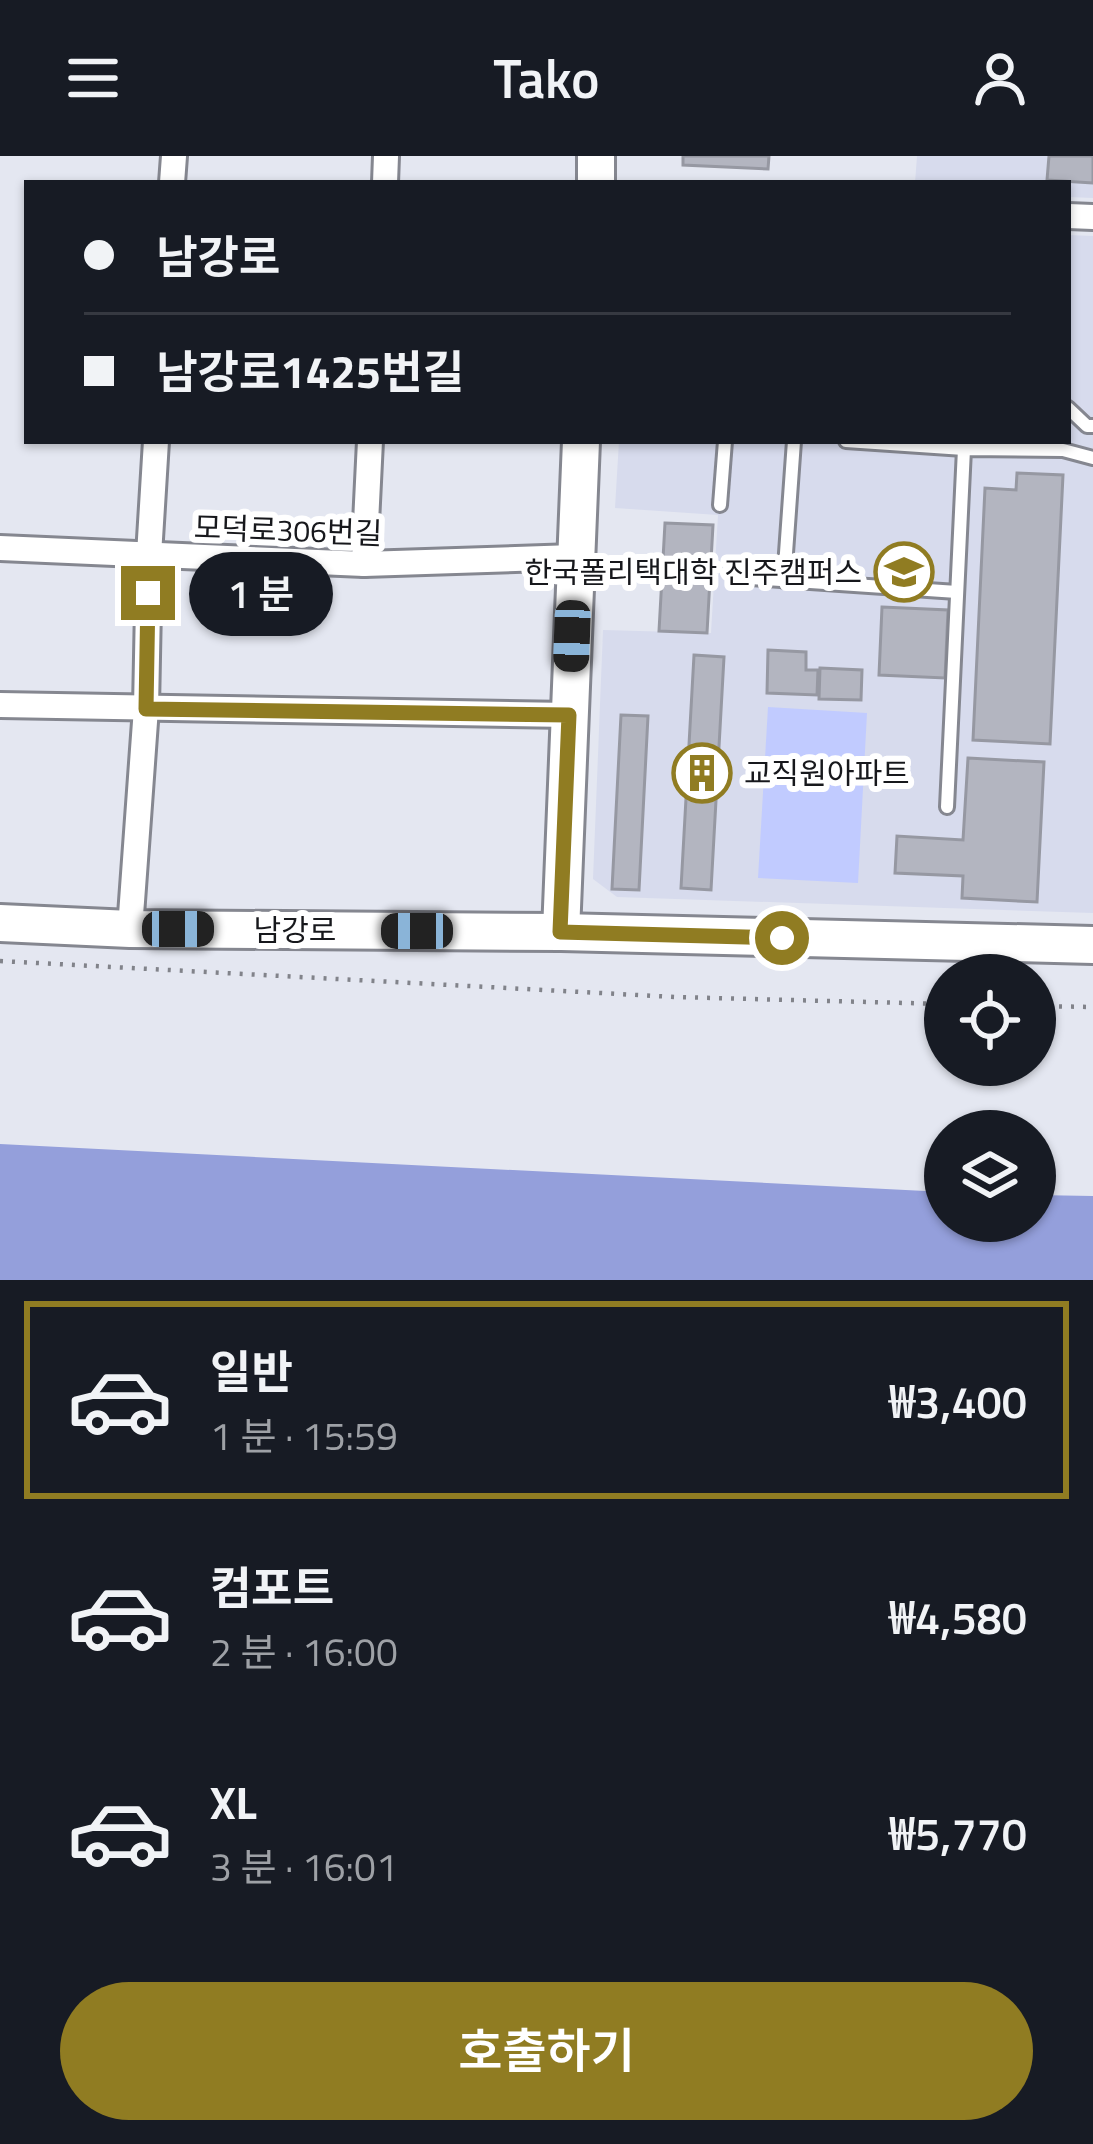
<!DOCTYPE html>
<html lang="ko">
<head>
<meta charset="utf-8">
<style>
	:root { --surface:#171b24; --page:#20242c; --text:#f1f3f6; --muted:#9ea1a6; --line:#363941; --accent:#907c22 }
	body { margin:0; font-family:"Titillium Web","Noto Sans KR",sans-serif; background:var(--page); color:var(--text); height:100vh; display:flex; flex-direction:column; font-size:45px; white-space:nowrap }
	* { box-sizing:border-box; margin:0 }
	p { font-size:39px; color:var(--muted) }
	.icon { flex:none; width:66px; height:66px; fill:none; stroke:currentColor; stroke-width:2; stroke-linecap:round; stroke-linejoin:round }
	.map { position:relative; height:1124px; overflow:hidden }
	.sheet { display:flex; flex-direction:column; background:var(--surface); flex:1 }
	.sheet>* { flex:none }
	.top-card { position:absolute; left:24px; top:24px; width:1047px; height:264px; border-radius:0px; box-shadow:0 3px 9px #0004; display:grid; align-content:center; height:264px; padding:0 60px; background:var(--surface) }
	.fabs { position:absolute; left:924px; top:798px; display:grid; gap:24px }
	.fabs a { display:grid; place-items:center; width:132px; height:132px; border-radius:50%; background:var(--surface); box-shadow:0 3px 9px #0004; font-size:60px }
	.end { position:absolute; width:54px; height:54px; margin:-27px; border:15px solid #907c22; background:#fff; box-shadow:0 0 0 6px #fff }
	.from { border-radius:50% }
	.bubble { position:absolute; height:84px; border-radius:42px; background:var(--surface); box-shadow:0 3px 9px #0004; font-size:39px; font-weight:600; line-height:84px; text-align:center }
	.car { position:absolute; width:36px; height:72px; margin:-36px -18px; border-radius:15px; box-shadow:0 0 9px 3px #0007; background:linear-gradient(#222 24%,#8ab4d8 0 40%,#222 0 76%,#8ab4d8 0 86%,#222 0) }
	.top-card b { display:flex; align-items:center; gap:42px; height:114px; font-size:45px }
	.top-card b+b { border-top:3px solid var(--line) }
	.top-card i { width:30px; height:30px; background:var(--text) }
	ul { padding:21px 0 0; list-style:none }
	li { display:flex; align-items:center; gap:36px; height:198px; margin:0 24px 18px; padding:0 36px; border:6px solid transparent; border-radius:0px }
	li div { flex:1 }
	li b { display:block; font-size:45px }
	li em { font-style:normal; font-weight:600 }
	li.current { border-color:var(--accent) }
	li>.icon { width:108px; height:108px; stroke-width:1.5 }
	.button { display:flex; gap:24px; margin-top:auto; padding:24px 60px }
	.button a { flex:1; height:138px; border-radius:72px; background:var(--accent); color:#fff; font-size:48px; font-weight:600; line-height:138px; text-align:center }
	header { display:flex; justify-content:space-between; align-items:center; height:156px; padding:0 60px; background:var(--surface); font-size:54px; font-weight:600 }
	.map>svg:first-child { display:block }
</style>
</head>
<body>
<header><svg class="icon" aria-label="menu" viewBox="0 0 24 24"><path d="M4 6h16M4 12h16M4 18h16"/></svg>Tako<svg class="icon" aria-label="person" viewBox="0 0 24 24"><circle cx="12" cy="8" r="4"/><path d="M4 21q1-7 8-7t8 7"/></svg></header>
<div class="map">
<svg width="1093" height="1124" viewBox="0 0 1093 1124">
	<rect width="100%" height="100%" fill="#e4e7f1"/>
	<g fill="#d7dbed">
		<polygon points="917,0 1093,0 1093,42 1068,41 1068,27 915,27"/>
		<polygon points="1068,79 1093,80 1093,757 617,741 593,723 603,474 711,477 718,359 615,352 619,285 1068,285"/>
	</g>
	<polygon fill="#c1cbff" points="768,551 867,557 858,727 758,722"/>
	<polygon fill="#949fdb" points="0,988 945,1036 945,1065 1035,1065 1035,1039 1093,1040 1093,1124 0,1124"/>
	<g fill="#b3b5c0" stroke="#9698a2" stroke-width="3">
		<polygon points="683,0 769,0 768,13 683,9"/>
		<polygon points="1049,0 1093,0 1093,27 1047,24"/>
		<polygon points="1017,317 1063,319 1050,588 973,584 985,332 1016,334"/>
		<polygon points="665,367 713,369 707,477 659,475"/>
		<polygon points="882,451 948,454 945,522 879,519"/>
		<polygon points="768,494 806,496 806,514 818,514 817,539 767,537"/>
		<polygon points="694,499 724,501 711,734 681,732"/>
		<polygon points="820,512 862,514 861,544 819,543"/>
		<polygon points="621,559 648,560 639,734 612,733"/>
		<polygon points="968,602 1044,606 1037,746 962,742 963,720 895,717 897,680 963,684"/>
	</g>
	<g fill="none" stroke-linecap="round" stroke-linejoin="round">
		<g stroke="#858790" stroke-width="18">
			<g id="lane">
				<polyline points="1068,252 1087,270 1093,270"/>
				<polyline points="846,285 964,293 964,286"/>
				<polyline points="720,349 725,285"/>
				<polyline points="751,422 957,436"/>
				<polyline points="784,425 794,285"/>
				<polyline points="947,651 964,293 1063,294 1093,302"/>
			</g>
		</g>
		<g stroke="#858790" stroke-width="30">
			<g id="street">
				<polyline points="172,27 174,0"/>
				<polyline points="385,27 386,0"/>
				<polyline points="1068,60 1093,61"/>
				<polyline points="0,392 364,408 574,401"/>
				<polyline points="364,408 370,285"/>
				<polyline points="0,549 569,559"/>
				<polyline points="130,773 146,552 149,399 156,285"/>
			</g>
		</g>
		<g stroke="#858790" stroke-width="42">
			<g id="secondary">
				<polyline points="596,27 596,0"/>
				<polyline points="0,767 130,773 561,776 1093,789"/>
				<polyline points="561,776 581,285"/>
			</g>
		</g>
		<g stroke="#81838a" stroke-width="4.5" stroke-dasharray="3 9" stroke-linecap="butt">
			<polyline points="0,805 675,841 945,848"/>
			<polyline points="1035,850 1093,851"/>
		</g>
		<use href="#lane" stroke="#fff" stroke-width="12"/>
		<use href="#street" stroke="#fff" stroke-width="24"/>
		<use href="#secondary" stroke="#fff" stroke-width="36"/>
	</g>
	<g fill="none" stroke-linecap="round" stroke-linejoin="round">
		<polyline stroke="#907c22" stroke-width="15" points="148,437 146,553 569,559 560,776 782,782"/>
	</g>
	<defs>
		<g id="university-ring" transform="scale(3)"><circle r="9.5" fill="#fff" stroke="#907c22" stroke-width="1.5"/><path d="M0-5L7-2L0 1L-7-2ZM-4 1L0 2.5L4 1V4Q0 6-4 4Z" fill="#907c22"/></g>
		<g id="building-ring" transform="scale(3)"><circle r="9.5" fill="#fff" stroke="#907c22" stroke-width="1.5"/><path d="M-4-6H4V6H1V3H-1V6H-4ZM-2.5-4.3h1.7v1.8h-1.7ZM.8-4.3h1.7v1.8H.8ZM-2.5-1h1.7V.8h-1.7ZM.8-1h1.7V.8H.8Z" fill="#907c22"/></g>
	</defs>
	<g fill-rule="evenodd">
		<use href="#university-ring" x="904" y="416"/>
		<use href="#building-ring" x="702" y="617"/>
	</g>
	<g text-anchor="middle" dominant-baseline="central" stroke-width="12" stroke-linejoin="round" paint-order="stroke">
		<g font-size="30" fill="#17181c" stroke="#fff">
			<text transform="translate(288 374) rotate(2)">모덕로306번길</text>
			<text x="295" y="774">남강로</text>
		</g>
		<g font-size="30" fill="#17181c" stroke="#fff" text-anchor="end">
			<text x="862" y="416">한국폴리택대학 진주캠퍼스</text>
			<text x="744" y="617" text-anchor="start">교직원아파트</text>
		</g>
	</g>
</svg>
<div class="fabs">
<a><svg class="icon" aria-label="locate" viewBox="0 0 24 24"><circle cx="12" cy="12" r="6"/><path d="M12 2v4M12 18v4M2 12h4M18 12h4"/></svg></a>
<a><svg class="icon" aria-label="layers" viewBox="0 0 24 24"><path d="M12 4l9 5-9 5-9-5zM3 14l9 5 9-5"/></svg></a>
</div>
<i class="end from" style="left:782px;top:782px"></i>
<i class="end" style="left:148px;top:437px"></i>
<div class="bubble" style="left:189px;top:396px;width:144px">1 분</div>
<i class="car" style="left:572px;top:480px;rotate:182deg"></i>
<i class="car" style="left:178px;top:773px;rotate:90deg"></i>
<i class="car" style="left:417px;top:775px;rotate:270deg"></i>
<div class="top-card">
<b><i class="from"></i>남강로</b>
<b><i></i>남강로1425번길</b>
</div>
</div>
<section class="sheet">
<ul>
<li class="current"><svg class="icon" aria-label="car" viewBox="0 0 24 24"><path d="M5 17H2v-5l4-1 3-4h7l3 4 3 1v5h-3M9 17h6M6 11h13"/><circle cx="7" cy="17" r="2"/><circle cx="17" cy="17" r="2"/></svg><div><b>일반</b><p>1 분 · 15:59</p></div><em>₩3,400</em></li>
<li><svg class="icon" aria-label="car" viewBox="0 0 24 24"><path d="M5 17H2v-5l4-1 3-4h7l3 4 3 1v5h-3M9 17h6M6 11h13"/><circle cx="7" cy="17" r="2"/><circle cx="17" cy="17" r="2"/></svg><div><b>컴포트</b><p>2 분 · 16:00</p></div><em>₩4,580</em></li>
<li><svg class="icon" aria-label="car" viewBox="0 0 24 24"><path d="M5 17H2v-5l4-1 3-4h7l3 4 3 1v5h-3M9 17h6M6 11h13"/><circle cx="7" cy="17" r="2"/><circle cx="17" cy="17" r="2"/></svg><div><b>XL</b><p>3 분 · 16:01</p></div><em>₩5,770</em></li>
</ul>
<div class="button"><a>호출하기</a></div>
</section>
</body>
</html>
